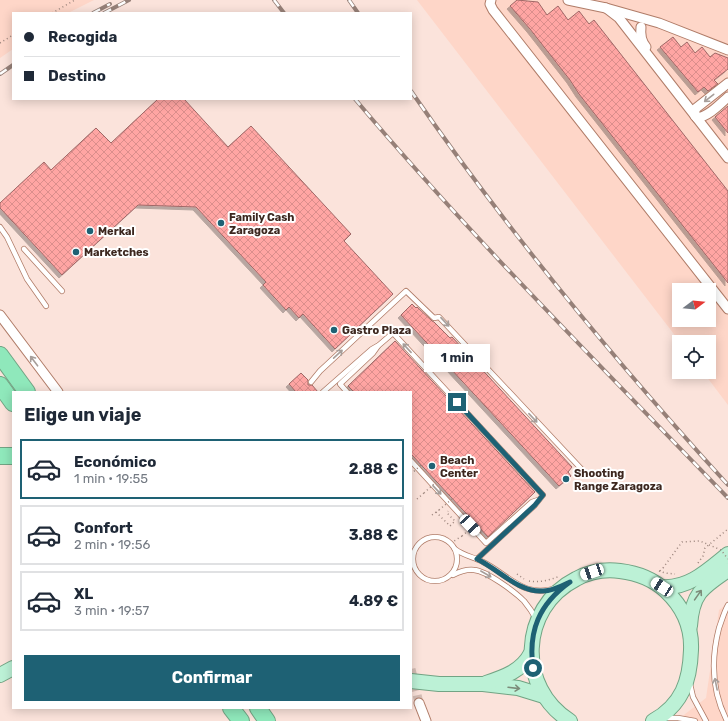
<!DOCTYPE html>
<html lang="es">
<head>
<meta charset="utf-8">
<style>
	:root { --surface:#fff; --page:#f6f6f7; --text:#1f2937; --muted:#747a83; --line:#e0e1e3; --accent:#1e6174 }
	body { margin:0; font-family:Rubik,sans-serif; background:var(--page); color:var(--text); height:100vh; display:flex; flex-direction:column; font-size:15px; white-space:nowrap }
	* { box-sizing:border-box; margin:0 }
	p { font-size:13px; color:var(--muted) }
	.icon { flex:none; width:22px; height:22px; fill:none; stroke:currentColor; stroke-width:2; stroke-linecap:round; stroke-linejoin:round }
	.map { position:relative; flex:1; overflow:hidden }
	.side { position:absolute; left:12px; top:391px; width:400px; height:318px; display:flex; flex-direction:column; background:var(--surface); border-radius:0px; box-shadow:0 2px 10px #0003 }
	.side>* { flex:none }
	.hud { position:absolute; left:12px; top:12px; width:400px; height:88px; border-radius:0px; box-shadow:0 2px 10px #0003; display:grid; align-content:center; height:88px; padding:0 12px; background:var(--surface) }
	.needle { width:26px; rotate:74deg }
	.buttons { position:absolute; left:672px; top:283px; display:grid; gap:8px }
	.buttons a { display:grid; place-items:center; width:44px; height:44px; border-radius:0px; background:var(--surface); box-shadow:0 2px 10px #0003; font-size:20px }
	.end { position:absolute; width:18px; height:18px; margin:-9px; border:5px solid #1e6174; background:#fff; box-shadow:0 0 0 2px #fff }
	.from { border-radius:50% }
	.bubble { position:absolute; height:28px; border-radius:0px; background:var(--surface); box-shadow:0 2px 10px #0003; font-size:13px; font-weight:700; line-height:28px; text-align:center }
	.car { position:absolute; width:12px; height:24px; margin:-12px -6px; border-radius:5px; box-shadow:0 0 3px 1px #0007; background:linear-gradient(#fff 24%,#345 0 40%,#fff 0 76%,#345 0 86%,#fff 0) }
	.hud b { display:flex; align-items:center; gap:14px; height:38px; font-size:15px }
	.hud b+b { border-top:1px solid var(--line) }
	.hud i { width:10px; height:10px; background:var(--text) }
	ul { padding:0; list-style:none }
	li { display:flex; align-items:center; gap:12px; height:60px; margin:0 8px 6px; padding:0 4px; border:2px solid var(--line); border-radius:0px }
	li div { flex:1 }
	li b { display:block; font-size:15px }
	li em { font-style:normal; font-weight:700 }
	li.selected { border-color:var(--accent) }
	li>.icon { width:36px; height:36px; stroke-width:1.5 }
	h2 { padding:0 12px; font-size:18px; line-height:48px }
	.button { display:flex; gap:8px; margin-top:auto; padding:8px 12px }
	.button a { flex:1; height:46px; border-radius:0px; background:var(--accent); color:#fff; font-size:16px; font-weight:700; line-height:46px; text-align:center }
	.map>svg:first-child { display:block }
</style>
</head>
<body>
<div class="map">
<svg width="728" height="721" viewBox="0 0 728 721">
	<defs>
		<pattern id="building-cross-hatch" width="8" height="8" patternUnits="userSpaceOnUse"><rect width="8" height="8" fill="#ffa5a3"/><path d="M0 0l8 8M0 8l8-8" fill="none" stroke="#db8e8c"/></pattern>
		<filter id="shadow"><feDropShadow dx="-3" dy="3" stdDeviation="0" flood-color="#0004"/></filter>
	</defs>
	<rect width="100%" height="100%" fill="#fbe3db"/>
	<g fill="#fed6c8" fill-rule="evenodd">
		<polygon points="0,0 94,0 68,13 13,13 13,49 0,58"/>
		<path d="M417,0H728V405L703,372H709V342H680ZM679,290H709V320H679Z"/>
		<polygon points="728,603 728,721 676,721 706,698 719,610"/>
	</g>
	<g fill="url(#building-cross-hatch)" stroke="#9f6766" filter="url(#shadow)">
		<polygon points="517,0 538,2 547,15 558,6 568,20 579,11 589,24 594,20 728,191 728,283 579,94 570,80 530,29 510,6"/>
		<polygon points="673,37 681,47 687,42 695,53 702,47 710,57 715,53 728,58 728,69 714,80 718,84 708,91 704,87 698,92 660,47"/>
		<polygon points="158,99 184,99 228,147 251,126 351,234 344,241 393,294 335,349 303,314 299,318 289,307 286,310 263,285 266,282 196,207 138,205 62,275 0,208 0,203 44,162 51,170 96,128 111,143"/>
		<polygon points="728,106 728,133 715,117"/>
		<polygon points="412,304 416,308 417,307 432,321 434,322 450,338 452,337 572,467 568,472 571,476 559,486 401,315"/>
		<polygon points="395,341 535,492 488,537 411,454 411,392 354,392 348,386"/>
		<polygon points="301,373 308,380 308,385 312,385 318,392 296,392 289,384"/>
	</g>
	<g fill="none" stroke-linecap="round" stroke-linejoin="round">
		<polyline stroke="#d5bdb5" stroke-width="9" stroke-dasharray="9 4.5" stroke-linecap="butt" points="411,669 419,703"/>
		<g stroke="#b07c68" stroke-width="6">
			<g id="lane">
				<polyline points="0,227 7,237 27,279 46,306"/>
				<polyline points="24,249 62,291"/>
				<polyline points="311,382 320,371 406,291 434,318 439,317 587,475"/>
				<polyline points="323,392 372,349 379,345 393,333 543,495 535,505 477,559"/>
				<polyline points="347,392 340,384 373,353 378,346"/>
				<polyline points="411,461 486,543 532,502 538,500"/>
				<circle cx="435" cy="559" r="22"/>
				<path d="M455,549C464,556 474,557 483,562C509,575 524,599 556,588"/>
				<path d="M453,575C459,572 466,569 474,570C487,571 515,592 524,601C529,607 533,613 536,619"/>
				<polyline points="690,684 693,697 706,721"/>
				<polyline points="664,718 678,718 695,721"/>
				<path d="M727,721C712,692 711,659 719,628C722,620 724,612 728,605"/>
			</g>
		</g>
		<g stroke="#b07c68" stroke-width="11">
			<g id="street">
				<polyline points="491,0 490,4 493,10 728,309"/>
				<polyline points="568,0 606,8 659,23 728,50"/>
				<polyline points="606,8 619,18 728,158"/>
				<path d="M641,27C640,35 641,41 646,47"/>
				<polyline points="695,116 695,109 728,83"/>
				<path d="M697,118C709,116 719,105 728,97"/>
				<polyline points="0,315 58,392"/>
				<polyline points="419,703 426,721"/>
			</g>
		</g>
		<g stroke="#72a484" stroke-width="16">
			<g id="primary">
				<path d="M662,587C689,589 708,570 728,554"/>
				<path d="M690,626C692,593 703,587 728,570"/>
				<polyline points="0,675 13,668"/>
				<polyline points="411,681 439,684 483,684 518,688 544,696"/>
				<path d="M486,683C504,677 522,671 531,653"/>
				<path d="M570,721C517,688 519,608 576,579C589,572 605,569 620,571C637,573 653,579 666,591C683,607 692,627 691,650C690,681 682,705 653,721"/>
			</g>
		</g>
		<g stroke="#72a484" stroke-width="18">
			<g id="highway">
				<polyline points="0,355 27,392"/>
				<polyline points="0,385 13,403"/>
				<polyline points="0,456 13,456"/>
				<polyline points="231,708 241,721"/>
				<polyline points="258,708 267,721"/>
			</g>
		</g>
		<g stroke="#9c857d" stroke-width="1.5" stroke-dasharray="1 3" stroke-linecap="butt">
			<polyline points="52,13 75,0"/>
			<polyline points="0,43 13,35"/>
			<polyline points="417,499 424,493"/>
			<polyline points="436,512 450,526 455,521 447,513 448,511"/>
			<polyline points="432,515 439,510"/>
			<polyline points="451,543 462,536"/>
			<polyline points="698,563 703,556 705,548 728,529"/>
			<polyline points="659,571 665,573 675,574"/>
			<polyline points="660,571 663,568"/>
			<polyline points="517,574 524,579"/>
			<path d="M529,581C539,583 550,580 560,576"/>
		</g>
		<use href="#lane" stroke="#fff" stroke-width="4.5"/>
		<use href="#street" stroke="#fff" stroke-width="9"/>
		<use href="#primary" stroke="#bcf1d6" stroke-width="14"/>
		<use href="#highway" stroke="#8fe8bb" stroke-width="16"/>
		<g stroke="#968078" stroke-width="4">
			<g id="rail">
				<polyline points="274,0 284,13"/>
				<polyline points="349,0 358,13"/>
				<polyline points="93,13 110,4"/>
				<polyline points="104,13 129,0"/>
				<polyline points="0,74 13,65"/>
				<path d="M411,91C507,230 614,360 728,485"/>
				<path d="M355,99C472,238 602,367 728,498"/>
			</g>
		</g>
		<use href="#rail" stroke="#fff" stroke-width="2.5" stroke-dasharray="8" stroke-linecap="butt"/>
		<g stroke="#9c857d" stroke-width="1.5" stroke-dasharray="1 3" stroke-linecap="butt">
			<polyline points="411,474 421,465"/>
			<polyline points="424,493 436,482"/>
			<polyline points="439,510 452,499"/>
			<polyline points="462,536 476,524"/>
			<polyline points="663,568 682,542 700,541 721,550 728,559"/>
		</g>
	</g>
	<defs><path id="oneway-shaft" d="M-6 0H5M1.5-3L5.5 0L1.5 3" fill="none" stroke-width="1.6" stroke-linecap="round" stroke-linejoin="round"/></defs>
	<g stroke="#a79e9a">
		<use href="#oneway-shaft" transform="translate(709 98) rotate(142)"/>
		<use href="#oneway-shaft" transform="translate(445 322) rotate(47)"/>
		<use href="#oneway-shaft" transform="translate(407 348) rotate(-133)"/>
		<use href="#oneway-shaft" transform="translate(338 354) rotate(-43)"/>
		<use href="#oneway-shaft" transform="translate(34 361) rotate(-127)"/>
		<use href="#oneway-shaft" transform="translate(533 418) rotate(47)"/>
		<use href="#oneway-shaft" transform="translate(437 490) rotate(47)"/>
		<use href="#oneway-shaft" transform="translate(486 574) rotate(30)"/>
		<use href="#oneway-shaft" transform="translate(716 684) rotate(-101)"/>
	</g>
	<g stroke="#7c8c7a">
		<use href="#oneway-shaft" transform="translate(698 595) rotate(-55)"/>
		<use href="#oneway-shaft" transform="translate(514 688) rotate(7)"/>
	</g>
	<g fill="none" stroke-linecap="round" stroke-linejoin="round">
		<path stroke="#1e6174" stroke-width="5" d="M457,402L543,495L535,505L477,559C498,569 519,593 543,591C553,591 562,586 570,582C539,604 528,631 533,668"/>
	</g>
	<g fill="#1e6174" stroke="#fff" stroke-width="1.5">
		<circle cx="221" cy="223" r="4"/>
		<circle cx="90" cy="231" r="4"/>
		<circle cx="76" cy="252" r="4"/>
		<circle cx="334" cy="330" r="4"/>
		<circle cx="432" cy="466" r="4"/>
		<circle cx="566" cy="479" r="4"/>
	</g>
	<g text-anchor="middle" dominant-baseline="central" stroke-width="4" stroke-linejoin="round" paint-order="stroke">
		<g font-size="11" font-weight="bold" fill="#3c271f" stroke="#fff" text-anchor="start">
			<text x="229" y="217">Family Cash<tspan x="229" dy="13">Zaragoza</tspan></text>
			<text x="98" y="231">Merkal</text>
			<text x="84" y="252">Marketches</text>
			<text x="342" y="330">Gastro Plaza</text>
			<text x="440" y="460">Beach<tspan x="440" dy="13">Center</tspan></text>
			<text x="574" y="473">Shooting<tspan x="574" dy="13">Range Zaragoza</tspan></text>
		</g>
	</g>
</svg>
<div class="buttons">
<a><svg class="needle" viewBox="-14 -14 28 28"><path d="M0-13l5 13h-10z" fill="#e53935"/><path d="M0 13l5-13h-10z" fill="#747a83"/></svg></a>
<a><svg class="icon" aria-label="locate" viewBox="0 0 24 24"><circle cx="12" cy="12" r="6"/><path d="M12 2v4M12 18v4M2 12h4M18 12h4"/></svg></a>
</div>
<i class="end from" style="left:533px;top:668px"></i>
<i class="end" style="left:457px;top:402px"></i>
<div class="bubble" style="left:424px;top:344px;width:66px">1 min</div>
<i class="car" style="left:470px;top:525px;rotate:137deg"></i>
<i class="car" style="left:592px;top:572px;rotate:251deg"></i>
<i class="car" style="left:662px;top:587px;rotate:303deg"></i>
<div class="hud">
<b><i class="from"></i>Recogida</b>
<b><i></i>Destino</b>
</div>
<section class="side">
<h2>Elige un viaje</h2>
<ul>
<li class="selected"><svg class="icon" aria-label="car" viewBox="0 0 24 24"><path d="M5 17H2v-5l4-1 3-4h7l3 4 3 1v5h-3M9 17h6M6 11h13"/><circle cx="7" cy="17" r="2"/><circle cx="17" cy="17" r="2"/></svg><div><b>Económico</b><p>1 min · 19:55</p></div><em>2.88 €</em></li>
<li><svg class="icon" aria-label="car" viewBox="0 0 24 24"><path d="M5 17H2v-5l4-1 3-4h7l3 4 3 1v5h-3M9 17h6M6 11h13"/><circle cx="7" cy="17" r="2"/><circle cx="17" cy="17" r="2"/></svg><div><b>Confort</b><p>2 min · 19:56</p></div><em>3.88 €</em></li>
<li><svg class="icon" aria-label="car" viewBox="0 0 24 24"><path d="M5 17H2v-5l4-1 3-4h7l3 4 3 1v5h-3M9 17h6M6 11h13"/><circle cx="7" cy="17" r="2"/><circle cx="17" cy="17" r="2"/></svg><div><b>XL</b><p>3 min · 19:57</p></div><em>4.89 €</em></li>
</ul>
<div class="button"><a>Confirmar</a></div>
</section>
</div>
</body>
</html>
